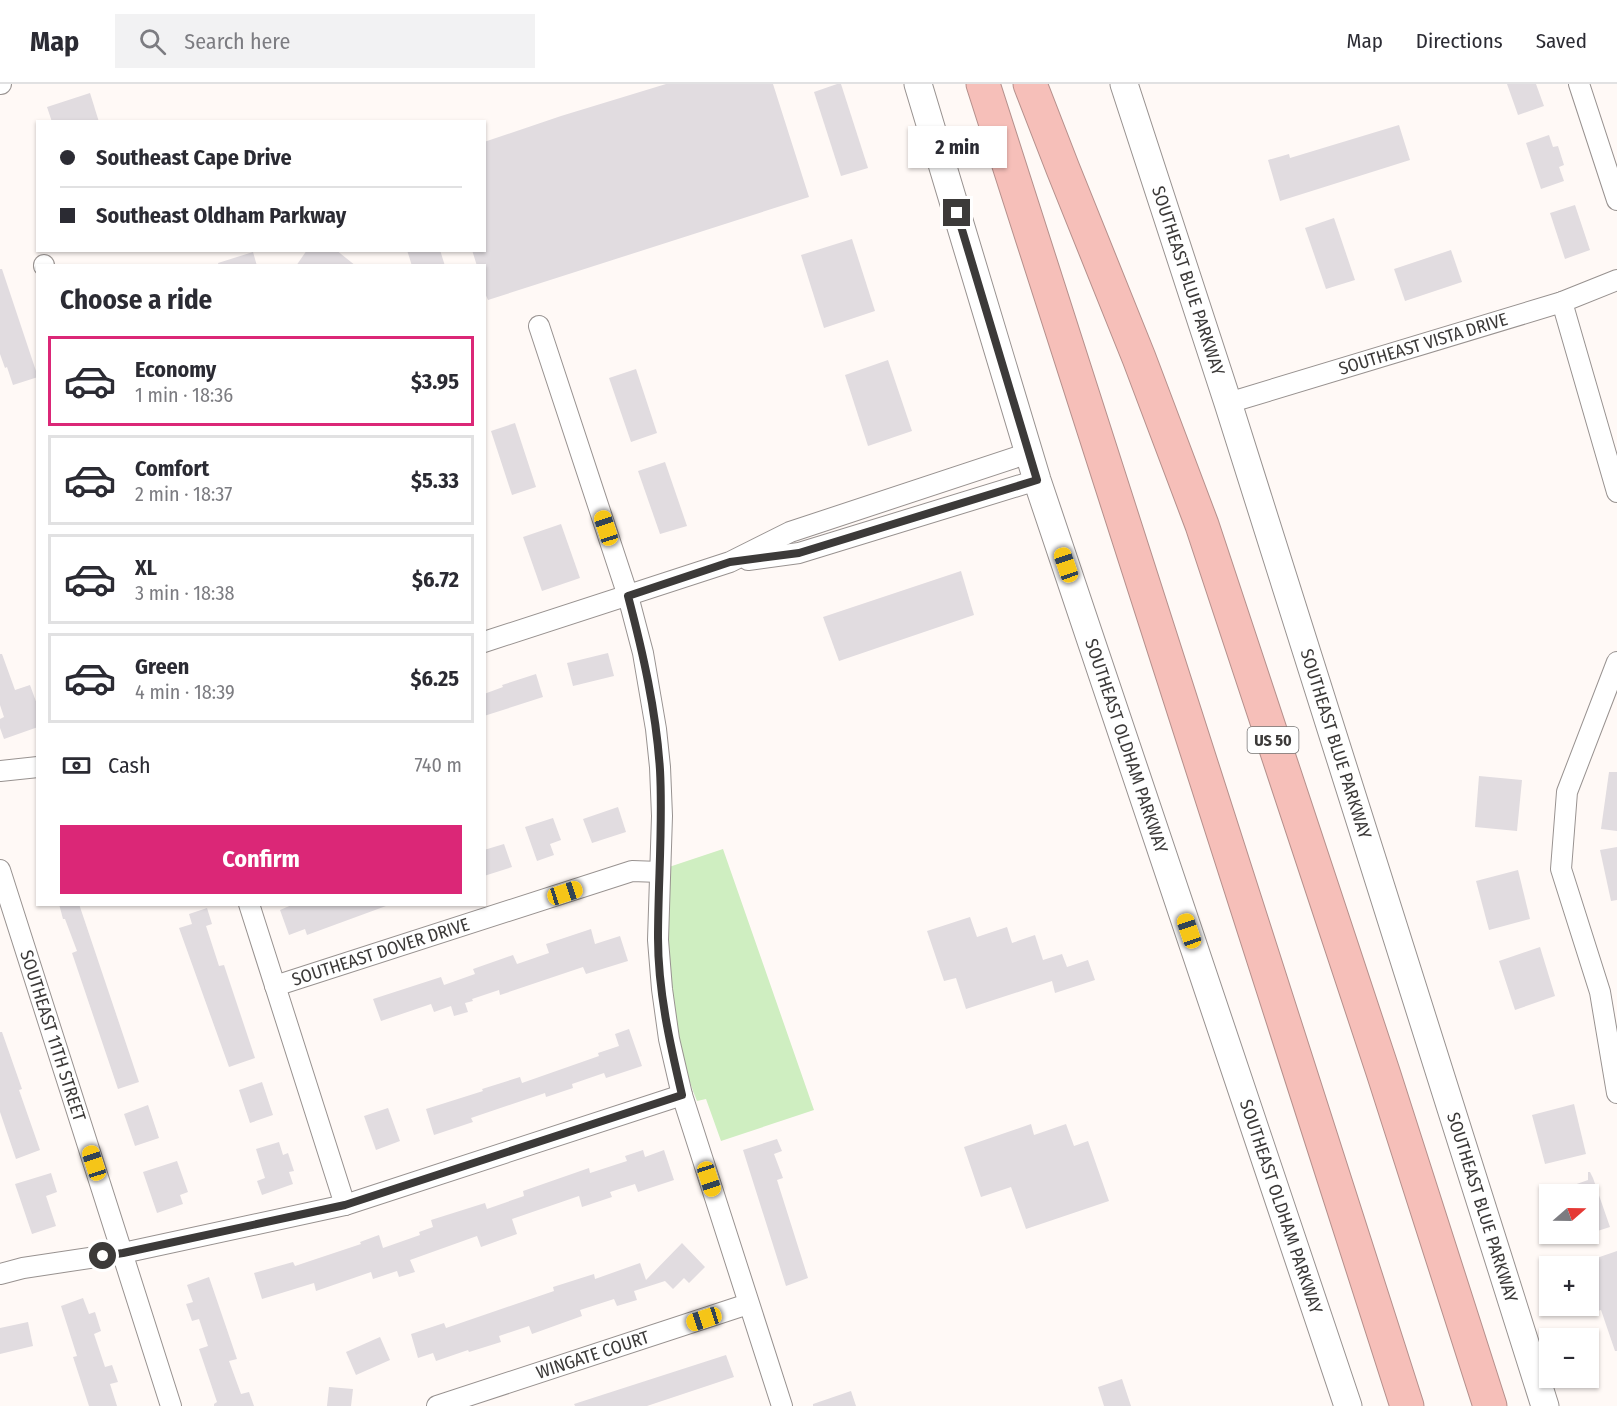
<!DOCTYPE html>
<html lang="en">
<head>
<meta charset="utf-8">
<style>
	:root { --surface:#fff; --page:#f2f2f3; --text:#2b2b33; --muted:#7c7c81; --line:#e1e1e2; --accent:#db2777 }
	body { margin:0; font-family:"Fira Sans Condensed",sans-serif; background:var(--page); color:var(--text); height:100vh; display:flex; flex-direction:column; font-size:22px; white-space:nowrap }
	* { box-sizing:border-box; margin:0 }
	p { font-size:20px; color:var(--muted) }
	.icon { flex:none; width:33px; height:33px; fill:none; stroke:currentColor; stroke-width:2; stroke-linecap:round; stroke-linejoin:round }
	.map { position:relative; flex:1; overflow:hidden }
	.panel { position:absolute; left:36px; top:180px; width:450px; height:642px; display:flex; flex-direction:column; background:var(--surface); border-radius:0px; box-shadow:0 2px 4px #0004 }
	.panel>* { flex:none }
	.guide { position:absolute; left:36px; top:36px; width:450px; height:132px; border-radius:0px; box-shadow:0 2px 4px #0004; display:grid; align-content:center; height:132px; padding:0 24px; background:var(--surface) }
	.needle { width:39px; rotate:70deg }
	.controls { position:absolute; left:1539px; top:1100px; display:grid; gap:12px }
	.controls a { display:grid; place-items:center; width:60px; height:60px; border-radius:0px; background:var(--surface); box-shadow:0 2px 4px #0004; font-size:30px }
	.end { position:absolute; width:27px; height:27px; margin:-14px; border:8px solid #3c3a39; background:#fff; box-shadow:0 0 0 3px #fff }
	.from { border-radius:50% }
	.bubble { position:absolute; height:42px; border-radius:0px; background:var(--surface); box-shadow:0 2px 4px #0004; font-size:20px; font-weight:700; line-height:42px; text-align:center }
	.car { position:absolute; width:18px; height:36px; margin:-18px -9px; border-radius:8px; box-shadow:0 0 4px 2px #0007; background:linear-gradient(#f5c518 24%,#345 0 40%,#f5c518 0 76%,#345 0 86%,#f5c518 0) }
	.guide b { display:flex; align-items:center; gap:21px; height:57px; font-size:22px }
	.guide b+b { border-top:2px solid var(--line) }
	.guide i { width:15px; height:15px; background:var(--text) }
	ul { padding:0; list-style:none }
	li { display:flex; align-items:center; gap:18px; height:90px; margin:0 12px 9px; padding:0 12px; border:3px solid var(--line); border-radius:0px }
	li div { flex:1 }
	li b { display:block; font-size:22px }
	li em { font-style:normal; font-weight:700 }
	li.active { border-color:var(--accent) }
	li>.icon { width:54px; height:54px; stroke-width:1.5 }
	h2 { padding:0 24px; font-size:27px; line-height:72px }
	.pay { display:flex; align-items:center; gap:15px; height:66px; padding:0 24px; font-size:22px }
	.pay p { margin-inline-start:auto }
	.cta { display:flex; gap:12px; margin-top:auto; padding:12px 24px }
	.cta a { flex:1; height:69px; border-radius:0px; background:var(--accent); color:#fff; font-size:24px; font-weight:700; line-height:69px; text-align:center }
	header { display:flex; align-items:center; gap:36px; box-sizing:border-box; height:84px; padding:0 30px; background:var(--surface); border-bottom:2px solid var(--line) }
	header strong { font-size:28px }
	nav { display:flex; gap:33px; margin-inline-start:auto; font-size:21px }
	.search { width:420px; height:54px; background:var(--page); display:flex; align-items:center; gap:15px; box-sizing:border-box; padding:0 21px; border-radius:0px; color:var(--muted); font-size:22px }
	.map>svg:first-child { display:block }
</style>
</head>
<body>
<header>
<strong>Map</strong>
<div class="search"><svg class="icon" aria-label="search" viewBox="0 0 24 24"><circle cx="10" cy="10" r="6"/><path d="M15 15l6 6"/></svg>Search here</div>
<nav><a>Map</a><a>Directions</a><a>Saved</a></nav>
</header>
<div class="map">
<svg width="1617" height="1322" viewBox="0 0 1617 1322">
	<rect width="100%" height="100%" fill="#fff9f6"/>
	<path fill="#cfeec1" d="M723,765L814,1026L721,1057L706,1015L697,1017C683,984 674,936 671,899C667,861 670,821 669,783Z"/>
	<g fill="#e1dce0">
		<polygon points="666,0 773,0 809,113 488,216 484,207 484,182 477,182 472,166 484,166 484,58 561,32"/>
		<polygon points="837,0 841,0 868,84 841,92 814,8"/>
		<polygon points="1507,0 1536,0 1544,22 1518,31"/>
		<polygon points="90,9 99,38 52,38 47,23"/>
		<polygon points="1399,41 1410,76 1280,117 1268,76 1289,70 1290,74"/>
		<polygon points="1549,51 1553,63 1558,62 1564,81 1559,83 1564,97 1541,105 1526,59"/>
		<polygon points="1575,121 1590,166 1565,175 1550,129"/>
		<polygon points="1334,134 1355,196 1326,205 1305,144"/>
		<polygon points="852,155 875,227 824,244 801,171"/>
		<polygon points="307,166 336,166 356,182 296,182"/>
		<polygon points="407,166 440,166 445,182 412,182"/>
		<polygon points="1451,166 1462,198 1405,217 1394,185"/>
		<polygon points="253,168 257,182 219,182 218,179"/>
		<polygon points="0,185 2,185 38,293 13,301 7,283 5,284 0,270"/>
		<polygon points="888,276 912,347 868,362 845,291"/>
		<polygon points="636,285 657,349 631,358 609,294"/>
		<polygon points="515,339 536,403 512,411 491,347"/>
		<polygon points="665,378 687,442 660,450 638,387"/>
		<polygon points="561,440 580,494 542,507 523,453"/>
		<polygon points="961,487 974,531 839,577 823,533"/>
		<polygon points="608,569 614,592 573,602 567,579"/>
		<polygon points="0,570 2,570 15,606 30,601 38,623 38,643 4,655 0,644 0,635 4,633 0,621"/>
		<polygon points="536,590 543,613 484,632 484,610 503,603 502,601"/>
		<polygon points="1609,688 1617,688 1617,747 1601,745"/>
		<polygon points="1479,692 1522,696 1517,747 1475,743"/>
		<polygon points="618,723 626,748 592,759 583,735"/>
		<polygon points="553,734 561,756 550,760 554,771 537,777 525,743"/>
		<polygon points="504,760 512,783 484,792 484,766"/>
		<polygon points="1617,763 1617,816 1611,817 1600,766"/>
		<polygon points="1518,786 1530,835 1489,846 1476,797"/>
		<polygon points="59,820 79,820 139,998 118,1005 72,869 77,867 65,835 63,835"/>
		<polygon points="294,820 386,820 386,822 307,851 305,845 289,851 280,826"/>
		<polygon points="207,824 212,840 206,842 219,882 224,881 255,974 229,983 179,844 192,840 189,830"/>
		<polygon points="970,833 977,853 1007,843 1012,859 1035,851 1043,876 1062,870 1067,883 1088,876 1095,896 1055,909 1052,897 966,925 956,894 944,897 927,847"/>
		<polygon points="591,845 595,860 620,852 628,877 586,890 583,883 500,911 499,906 472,915 473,917 465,919 468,928 454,932 451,922 434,928 431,920 381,937 373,915 441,893 444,901 475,890 473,885 513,871 517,880 549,869 546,860"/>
		<polygon points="1540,863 1555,912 1515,926 1499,877"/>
		<polygon points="629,945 642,982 606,994 604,989 572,1000 573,1004 546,1013 545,1009 471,1034 473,1038 434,1051 426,1025 483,1007 482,1005 520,993 522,999 599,972 598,969 619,962 615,950"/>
		<polygon points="0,948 2,948 22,1005 19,1006 40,1066 16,1075 0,1028"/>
		<polygon points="262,998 273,1031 250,1039 239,1006"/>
		<polygon points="1574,1020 1586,1070 1545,1080 1532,1031"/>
		<polygon points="148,1021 159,1054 135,1062 124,1030"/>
		<polygon points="388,1024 400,1057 376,1066 364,1032"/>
		<polygon points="1031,1040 1034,1051 1066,1040 1074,1062 1088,1057 1109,1117 1026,1145 1011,1103 981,1113 964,1063"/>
		<polygon points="777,1055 782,1067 774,1070 783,1094 777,1096 808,1194 786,1202 743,1066"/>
		<polygon points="279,1058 283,1071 288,1069 294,1087 289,1088 293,1100 262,1111 257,1097 265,1094 256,1065"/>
		<polygon points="643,1066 645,1073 664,1066 674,1096 638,1108 635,1100 610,1108 612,1113 582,1123 579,1112 512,1135 517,1150 481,1163 477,1152 410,1176 415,1188 399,1193 397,1187 373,1195 371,1188 316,1207 314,1199 262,1215 254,1189 293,1178 295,1182 361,1160 360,1158 379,1151 383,1164 420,1151 419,1148 433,1143 431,1136 485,1119 487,1125 524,1112 523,1107 589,1084 590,1089 627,1077 625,1072"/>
		<polygon points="177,1077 188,1108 180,1111 183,1120 157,1129 143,1088"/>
		<polygon points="1588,1088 1590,1088 1593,1094 1610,1143 1588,1150 1588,1110 1554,1110 1554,1108 1588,1096"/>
		<polygon points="51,1089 57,1108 46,1112 56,1142 32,1150 15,1100"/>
		<polygon points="682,1159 705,1183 689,1199 684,1194 673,1205 665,1197 634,1207 637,1216 617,1222 614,1215 580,1226 582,1232 532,1250 529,1242 499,1252 501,1258 469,1268 468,1266 436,1277 433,1269 418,1274 411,1250 444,1239 446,1244 554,1207 553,1203 594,1190 595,1195 640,1179 646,1196"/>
		<polygon points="1617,1167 1617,1267 1615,1267 1601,1226 1592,1229 1588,1218 1588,1177"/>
		<polygon points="209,1193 237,1275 229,1277 241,1310 249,1308 254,1322 214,1322 214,1320 217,1318 199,1265 208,1262 199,1235 192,1237 186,1220 193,1218 187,1201"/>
		<polygon points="83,1214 89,1230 95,1228 101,1247 94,1250 105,1283 112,1281 118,1298 110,1300 117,1322 89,1322 73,1273 77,1272 61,1222"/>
		<polygon points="28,1238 33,1262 0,1270 0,1244"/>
		<polygon points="380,1253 390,1276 356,1291 346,1268"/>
		<polygon points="726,1271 734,1293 647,1322 575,1322 574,1320"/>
		<polygon points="1122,1295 1131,1322 1104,1322 1098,1303"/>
		<polygon points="329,1303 353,1305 351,1322 327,1322"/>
		<polygon points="851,1307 856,1322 813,1322 813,1320"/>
	</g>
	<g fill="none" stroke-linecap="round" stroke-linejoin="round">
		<g stroke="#989290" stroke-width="22">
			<g id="street">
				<polyline points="0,0 1,0"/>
				<polyline points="1579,0 1617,116"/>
				<polyline points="44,181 44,182"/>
				<polyline points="1562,218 1617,408"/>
				<polyline points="539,242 628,512 643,569 656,645 660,683 662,732 658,856 662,905 669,955 682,1011 782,1322"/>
				<path id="s1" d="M1228,319L1562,218L1617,196"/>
				<polyline points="748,476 799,469 1037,396"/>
				<polyline points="484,558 730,478 790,448 1029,369"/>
				<polyline points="1617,578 1567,708 1561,785 1600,908 1617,1009"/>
				<polyline points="0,687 38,683"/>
				<path id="s2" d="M0,786L171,1322"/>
				<polyline points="249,820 345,1121"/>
				<path id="s3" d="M275,902L632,787L660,788"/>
				<polyline points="0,1190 23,1184 123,1169 345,1121 682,1011"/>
				<path id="s4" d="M437,1322L748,1220"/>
			</g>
		</g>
		<g stroke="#989290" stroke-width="29">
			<g id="secondary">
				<path id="s5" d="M918,0L1037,396L1348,1322"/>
				<path id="s6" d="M1124,0L1228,319L1545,1322"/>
			</g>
		</g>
		<g stroke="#b5908c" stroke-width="35">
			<g id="highway">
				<polyline points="983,0 1407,1322"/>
				<polyline points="1030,0 1063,85 1139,274 1202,441 1383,988 1490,1322"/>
			</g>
		</g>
		<use href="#street" stroke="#fff" stroke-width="20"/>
		<use href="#secondary" stroke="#fff" stroke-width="27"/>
		<use href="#highway" stroke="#f6bfb9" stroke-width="33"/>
	</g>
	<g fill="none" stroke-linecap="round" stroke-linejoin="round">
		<path stroke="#3c3a39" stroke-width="8" d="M103,1172L123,1169L345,1121L682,1011C670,960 658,907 658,854C658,798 663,742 660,686C656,626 643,569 628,512L730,478L799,469L1037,396L957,129"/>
	</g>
	<g text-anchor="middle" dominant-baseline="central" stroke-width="4.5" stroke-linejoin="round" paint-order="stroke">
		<rect fill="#fff" stroke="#767574" stroke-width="1.5" x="1247.5" y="643" width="51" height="26" rx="4.5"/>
		<g font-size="16" font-weight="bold" fill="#3c3a39">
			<text x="1273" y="656">US 50</text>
		</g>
		<g font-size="18" fill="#3c3a39" stroke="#fff">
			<text stroke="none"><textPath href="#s6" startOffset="207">SOUTHEAST BLUE PARKWAY</textPath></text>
			<text stroke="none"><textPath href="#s1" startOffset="204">SOUTHEAST VISTA DRIVE</textPath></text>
			<text stroke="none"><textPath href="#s6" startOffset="693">SOUTHEAST BLUE PARKWAY</textPath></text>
			<text stroke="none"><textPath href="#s5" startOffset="694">SOUTHEAST OLDHAM PARKWAY</textPath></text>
			<text stroke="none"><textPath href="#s3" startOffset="111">SOUTHEAST DOVER DRIVE</textPath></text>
			<text stroke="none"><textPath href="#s2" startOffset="174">SOUTHEAST 11TH STREET</textPath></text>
			<text stroke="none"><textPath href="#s5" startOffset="1180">SOUTHEAST OLDHAM PARKWAY</textPath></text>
			<text stroke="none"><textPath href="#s6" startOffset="1179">SOUTHEAST BLUE PARKWAY</textPath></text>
			<text stroke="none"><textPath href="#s4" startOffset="164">WINGATE COURT</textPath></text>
		</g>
	</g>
</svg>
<div class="controls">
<a><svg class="needle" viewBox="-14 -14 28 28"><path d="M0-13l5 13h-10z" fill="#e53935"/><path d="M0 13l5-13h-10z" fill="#7c7c81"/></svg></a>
<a>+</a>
<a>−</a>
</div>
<i class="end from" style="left:103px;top:1172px"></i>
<i class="end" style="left:957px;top:129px"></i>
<div class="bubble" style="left:908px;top:42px;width:99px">2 min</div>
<i class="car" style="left:606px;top:444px;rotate:342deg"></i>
<i class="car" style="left:1066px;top:481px;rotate:341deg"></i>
<i class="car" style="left:565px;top:809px;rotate:72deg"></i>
<i class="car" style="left:1189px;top:847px;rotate:341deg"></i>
<i class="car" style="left:94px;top:1079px;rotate:342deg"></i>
<i class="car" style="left:709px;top:1095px;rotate:162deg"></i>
<i class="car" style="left:704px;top:1235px;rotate:252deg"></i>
<div class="guide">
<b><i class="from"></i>Southeast Cape Drive</b>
<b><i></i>Southeast Oldham Parkway</b>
</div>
<section class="panel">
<h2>Choose a ride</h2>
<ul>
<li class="active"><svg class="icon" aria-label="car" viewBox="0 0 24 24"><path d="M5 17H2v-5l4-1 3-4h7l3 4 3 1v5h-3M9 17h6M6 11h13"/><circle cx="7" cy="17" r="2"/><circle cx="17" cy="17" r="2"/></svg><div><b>Economy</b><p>1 min · 18:36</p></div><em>$3.95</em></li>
<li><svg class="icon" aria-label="car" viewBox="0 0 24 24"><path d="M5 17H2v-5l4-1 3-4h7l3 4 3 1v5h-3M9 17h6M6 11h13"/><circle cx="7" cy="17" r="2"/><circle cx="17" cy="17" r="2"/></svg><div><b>Comfort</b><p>2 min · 18:37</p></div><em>$5.33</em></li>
<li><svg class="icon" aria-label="car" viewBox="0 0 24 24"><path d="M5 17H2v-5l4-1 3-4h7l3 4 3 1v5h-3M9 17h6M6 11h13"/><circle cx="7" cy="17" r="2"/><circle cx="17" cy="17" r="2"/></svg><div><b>XL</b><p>3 min · 18:38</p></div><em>$6.72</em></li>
<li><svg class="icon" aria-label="car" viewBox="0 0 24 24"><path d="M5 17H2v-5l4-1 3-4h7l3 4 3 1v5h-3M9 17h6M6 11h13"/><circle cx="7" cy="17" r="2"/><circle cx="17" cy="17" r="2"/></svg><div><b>Green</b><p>4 min · 18:39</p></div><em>$6.25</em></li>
</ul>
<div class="pay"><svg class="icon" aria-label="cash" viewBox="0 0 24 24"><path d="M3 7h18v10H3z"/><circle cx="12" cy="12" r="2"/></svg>Cash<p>740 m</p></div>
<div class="cta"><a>Confirm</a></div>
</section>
</div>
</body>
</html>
